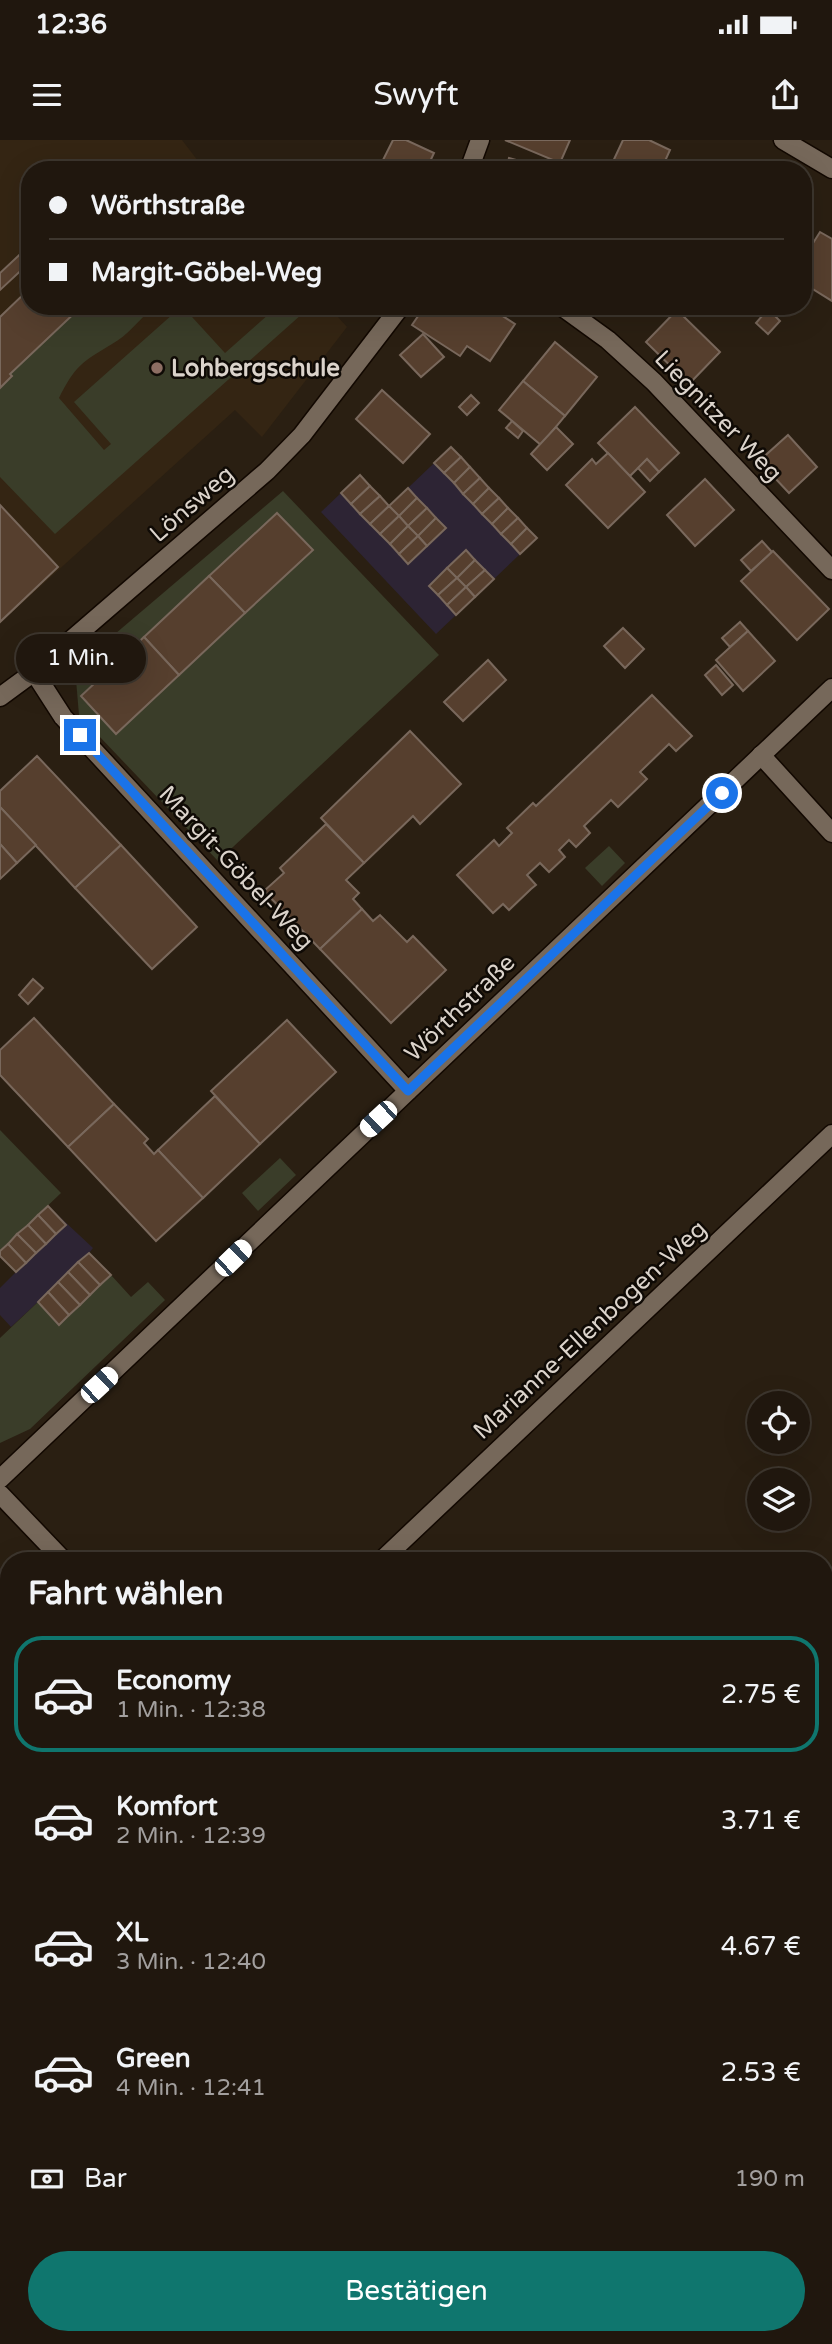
<!DOCTYPE html>
<html lang="de">
<head>
<meta charset="utf-8">
<style>
	:root { --surface:#20170e; --page:#282017; --text:#f1f3f6; --muted:#a29f9e; --line:#3d362e; --accent:#0f766e }
	body { margin:0; font-family:"Varela Round",sans-serif; background:var(--page); color:var(--text); height:100vh; display:flex; flex-direction:column; font-size:26px; white-space:nowrap }
	* { box-sizing:border-box; margin:0 }
	p { font-size:23px; color:var(--muted) }
	.icon { flex:none; width:38px; height:38px; fill:none; stroke:currentColor; stroke-width:2; stroke-linecap:round; stroke-linejoin:round }
	.map { position:relative; flex:1; overflow:hidden }
	.drawer { position:absolute; left:0px; top:1412px; width:833px; height:793px; display:flex; flex-direction:column; background:var(--surface); border-radius:28px 28px 0 0; box-shadow:0 7px 28px #0002,0 0 0 2px var(--line) }
	.drawer>* { flex:none }
	.guide { position:absolute; left:21px; top:21px; width:791px; height:154px; border-radius:28px; box-shadow:0 7px 28px #0002,0 0 0 2px var(--line); display:grid; align-content:center; height:154px; padding:0 28px; background:var(--surface) }
	.buttons { position:absolute; left:747px; top:1251px; display:grid; gap:14px }
	.buttons a { display:grid; place-items:center; width:63px; height:63px; border-radius:50%; background:var(--surface); box-shadow:0 7px 28px #0002,0 0 0 2px var(--line); font-size:35px }
	.end { position:absolute; width:32px; height:32px; margin:-16px; border:9px solid #1a73e8; background:#fff; box-shadow:0 0 0 4px #fff }
	.from { border-radius:50% }
	.bubble { position:absolute; height:49px; border-radius:24px; background:var(--surface); box-shadow:0 7px 28px #0002,0 0 0 2px var(--line); font-size:23px; font-weight:600; line-height:49px; text-align:center }
	.car { position:absolute; width:21px; height:42px; margin:-21px -10px; border-radius:9px; box-shadow:0 0 5px 2px #0007; background:linear-gradient(#fff 24%,#345 0 40%,#fff 0 76%,#345 0 86%,#fff 0) }
	.guide b { display:flex; align-items:center; gap:24px; height:66px; font-size:26px }
	.guide b+b { border-top:2px solid var(--line) }
	.guide i { width:18px; height:18px; background:var(--text) }
	ul { padding:0; list-style:none }
	li { display:flex; align-items:center; gap:21px; height:116px; margin:0 14px 10px; padding:0 14px; border:4px solid transparent; border-radius:28px }
	li div { flex:1 }
	li b { display:block; font-size:26px }
	li em { font-style:normal; font-weight:600 }
	li.active { border-color:var(--accent) }
	li>.icon { width:63px; height:63px; stroke-width:1.5 }
	h2 { padding:0 28px; font-size:32px; line-height:84px }
	.pay { display:flex; align-items:center; gap:18px; height:77px; padding:0 28px; font-size:26px }
	.pay p { margin-inline-start:auto }
	.primary-button { display:flex; gap:14px; margin-top:auto; padding:14px 28px }
	.primary-button a { flex:1; height:80px; border-radius:42px; background:var(--accent); color:#fff; font-size:28px; font-weight:600; line-height:80px; text-align:center }
	.status { display:flex; justify-content:space-between; align-items:center; height:49px; padding:0 35px; background:var(--surface); direction:ltr }
	.status svg { height:19px; fill:currentColor }
	header { display:flex; justify-content:space-between; align-items:center; height:91px; padding:0 28px; background:var(--surface); font-size:32px; font-weight:600 }
	.map>svg:first-child { display:block }
</style>
</head>
<body>
<div class="status"><b>12:36</b><svg viewBox="0 0 49 12"><path d="M0 12V9h3v3zM5 12V6h3v6zM10 12V3h3v9zM15 12V0h3v12zM26 1h20v11H26zM47 4h2v5h-2z"/></svg></div>
<header><svg class="icon" aria-label="menu" viewBox="0 0 24 24"><path d="M4 6h16M4 12h16M4 18h16"/></svg>Swyft<svg class="icon" aria-label="share" viewBox="0 0 24 24"><path d="M12 15V3M7 8l5-5 5 5M5 13v7h14v-7"/></svg></header>
<div class="map">
<svg width="832" height="2204" viewBox="0 0 832 2204">
	<rect width="100%" height="100%" fill="#2a1f12"/>
	<polygon fill="#2f2432" points="824,1652 832,1657 832,2204 333,2204 327,2196 824,2196"/>
	<g fill="#2d2434">
		<polygon points="451,307 537,398 436,494 321,372 360,335 389,366"/>
		<polygon points="48,1066 93,1108 89,1113 111,1135 59,1185 38,1162 11,1187 0,1175 0,1148 16,1132 0,1116 0,1111"/>
	</g>
	<polygon fill="#342513" points="0,0 182,0 205,30 30,30 30,166 328,166 347,187 262,297 235,270 0,483"/>
	<g fill="#3a3d29">
		<path d="M82,166H154C141,178 127,196 112,204C82,222 75,226 59,258L104,310L111,304L74,262L182,166L225,213L278,166H311L55,394L0,337V248L12,237L10,234Z"/>
		<polygon points="283,351 439,515 218,721 79,575 75,528"/>
		<polygon points="609,706 625,723 602,746 585,728"/>
		<polygon points="0,990 61,1053 0,1111"/>
		<polygon points="280,1018 296,1035 258,1071 242,1053"/>
		<polygon points="111,1135 131,1157 148,1142 165,1160 30,1289 0,1303 0,1198 38,1162 59,1184"/>
		<polygon points="824,1652 832,1657 832,1903 829,1907 832,1909 832,1928 824,1928"/>
		<polygon points="675,2196 750,2196 740,2204 665,2204"/>
	</g>
	<g fill="#563f2e" stroke="#79685c" stroke-width="2">
		<polygon points="393,0 406,0 434,13 426,30 378,30"/>
		<polygon points="505,0 570,0 560,23"/>
		<polygon points="623,0 649,0 670,10 661,30 609,30"/>
		<polygon points="509,18 541,27 540,30 506,30"/>
		<polygon points="820,92 832,99 832,161 803,143 803,119"/>
		<polygon points="30,105 30,122 0,150 0,133"/>
		<polygon points="30,148 30,166 82,166 10,234 12,236 0,248 0,177"/>
		<polygon points="425,166 487,166 515,184 490,221 467,206 460,216 412,185"/>
		<polygon points="768,169 780,181 768,194 756,183"/>
		<polygon points="677,170 720,212 689,244 646,202"/>
		<polygon points="423,194 444,217 421,237 400,215"/>
		<polygon points="555,202 597,237 565,276 523,241"/>
		<polygon points="523,241 565,276 541,305 499,270"/>
		<polygon points="382,250 430,294 403,323 356,279"/>
		<polygon points="471,255 479,263 467,275 459,267"/>
		<polygon points="635,267 679,313 659,332 647,319 630,336 598,303"/>
		<polygon points="512,281 523,291 518,298 506,288"/>
		<polygon points="556,287 573,304 547,330 531,314"/>
		<polygon points="788,295 817,327 789,353 759,321"/>
		<polygon points="451,307 461,317 444,333 434,323"/>
		<polygon points="608,313 645,352 608,388 566,345 592,319 596,324"/>
		<polygon points="461,317 470,327 454,343 444,333"/>
		<polygon points="647,319 659,332 650,341 638,328"/>
		<polygon points="470,327 480,338 463,354 454,343"/>
		<polygon points="360,335 370,346 351,364 341,353"/>
		<polygon points="480,338 489,348 473,364 463,354"/>
		<polygon points="705,339 734,370 695,406 667,375"/>
		<polygon points="370,346 380,356 360,374 351,364"/>
		<polygon points="408,348 417,358 399,376 389,366"/>
		<polygon points="489,348 499,358 482,374 473,364"/>
		<polygon points="380,356 389,366 370,384 360,374"/>
		<polygon points="417,358 427,368 408,386 399,376"/>
		<polygon points="499,358 508,368 492,384 482,374"/>
		<polygon points="0,365 58,427 0,482"/>
		<polygon points="389,366 399,376 380,394 370,384"/>
		<polygon points="427,368 436,378 418,396 408,386"/>
		<polygon points="508,368 518,378 501,394 492,384"/>
		<polygon points="277,373 313,410 245,473 209,436"/>
		<polygon points="399,376 408,386 390,404 380,394"/>
		<polygon points="436,378 446,388 427,406 418,396"/>
		<polygon points="518,378 527,388 511,404 501,394"/>
		<polygon points="408,386 418,396 399,414 390,404"/>
		<polygon points="527,388 537,398 520,414 511,404"/>
		<polygon points="418,396 427,406 408,424 399,414"/>
		<polygon points="762,401 772,412 751,431 741,420"/>
		<polygon points="466,410 475,420 457,438 447,428"/>
		<polygon points="773,411 829,469 797,500 741,441"/>
		<polygon points="475,420 485,430 466,447 457,438"/>
		<polygon points="447,428 457,438 438,455 429,446"/>
		<polygon points="485,430 494,439 475,457 466,447"/>
		<polygon points="209,436 245,473 179,535 144,497"/>
		<polygon points="457,438 466,447 447,465 438,455"/>
		<polygon points="466,447 475,457 456,475 447,465"/>
		<polygon points="740,482 748,491 730,507 722,498"/>
		<polygon points="623,488 644,509 625,528 604,506"/>
		<polygon points="748,491 775,521 743,551 716,520"/>
		<polygon points="144,497 179,535 116,594 81,556"/>
		<polygon points="488,520 506,540 463,581 444,562"/>
		<polygon points="716,525 733,545 722,555 705,535"/>
		<polygon points="652,555 692,596 676,611 669,604 640,632 647,639 618,667 611,660 584,686 590,693 576,707 569,700 559,710 565,717 549,732 540,723 527,735 536,745 531,749 509,770 503,764 493,773 457,735 494,700 499,706 512,693 507,688 533,663 536,666"/>
		<polygon points="410,591 461,644 420,684 413,676 364,723 321,678"/>
		<polygon points="37,616 121,705 75,748 0,667 0,651"/>
		<polygon points="0,667 36,705 17,723 0,704"/>
		<polygon points="326,684 364,723 346,740 359,753 353,759 362,769 320,809 264,751 284,733 280,728"/>
		<polygon points="0,704 17,723 0,739"/>
		<polygon points="121,705 197,787 152,829 75,748"/>
		<polygon points="362,769 373,781 380,775 407,802 413,796 446,830 391,883 320,809"/>
		<polygon points="33,839 43,848 28,864 19,855"/>
		<polygon points="34,878 114,964 68,1007 0,935 0,910"/>
		<polygon points="287,880 336,932 260,1004 211,951"/>
		<polygon points="215,956 260,1004 203,1058 158,1010"/>
		<polygon points="114,964 148,999 144,1003 154,1014 158,1010 203,1058 156,1101 68,1007"/>
		<polygon points="48,1066 66,1085 56,1094 38,1075"/>
		<polygon points="38,1075 56,1094 46,1104 28,1085"/>
		<polygon points="28,1085 46,1104 36,1113 17,1094"/>
		<polygon points="17,1094 36,1113 26,1123 8,1104"/>
		<polygon points="8,1104 26,1123 16,1132 0,1116 0,1111"/>
		<polygon points="89,1113 111,1135 100,1145 78,1122"/>
		<polygon points="78,1122 100,1145 90,1155 68,1132"/>
		<polygon points="68,1132 90,1155 80,1165 58,1142"/>
		<polygon points="58,1142 80,1165 69,1175 48,1152"/>
		<polygon points="48,1152 69,1175 59,1185 38,1162"/>
		<polygon points="5,1793 9,1812 2,1816 0,1796"/>
		<polygon points="0,1869 3,1872 9,1869 9,1956 0,1960"/>
		<polygon points="9,1987 9,2023 0,2007 7,2002 1,1991"/>
		<polygon points="832,2011 832,2089 824,2084 824,2022"/>
		<polygon points="119,2196 183,2196 169,2204 123,2204"/>
		<polygon points="370,2196 394,2196 385,2204 374,2204"/>
		<polygon points="562,2196 675,2196 665,2204 552,2204"/>
	</g>
	<g fill="none" stroke-linecap="round" stroke-linejoin="round">
		<g stroke="#120801" stroke-width="21">
			<g id="street">
				<polyline points="783,0 832,29"/>
				<polyline points="469,30 480,0"/>
				<polyline points="561,166 608,200 654,242 832,430"/>
				<polyline points="34,532 63,577 408,951"/>
				<polyline points="0,557 34,532 267,331 302,295 401,166"/>
				<polyline points="761,615 832,693"/>
				<polyline points="0,1339 832,548"/>
				<polyline points="0,1354 64,1421"/>
				<polyline points="381,1421 832,994"/>
				<polyline points="0,2089 9,2105"/>
				<polyline points="58,2196 62,2204"/>
			</g>
		</g>
		<use href="#street" stroke="#76685a" stroke-width="18"/>
	</g>
	<g fill="none" stroke-linecap="round" stroke-linejoin="round">
		<polyline stroke="#1a73e8" stroke-width="9" points="80,595 408,951 722,653"/>
	</g>
	<circle fill="#8d6e63" stroke="#0f0a05" stroke-width="2.5" cx="157" cy="228" r="7"/>
	<g text-anchor="middle" dominant-baseline="central" stroke-width="5" stroke-linejoin="round" paint-order="stroke">
		<g font-size="24" font-weight="bold" fill="#dbd3cb" stroke="#0f0a05" text-anchor="start">
			<text x="171" y="228">Lohbergschule</text>
		</g>
		<g font-size="24" fill="#dbd3cb" stroke="#0f0a05">
			<text transform="translate(718 276) rotate(46)">Liegnitzer Weg</text>
			<text transform="translate(192 364) rotate(-41)">Lönsweg</text>
			<text transform="translate(236 728) rotate(47)">Margit-Göbel-Weg</text>
			<text transform="translate(460 868) rotate(-44)">Wörthstraße</text>
			<text transform="translate(590 1190) rotate(-43)">Marianne-Ellenbogen-Weg</text>
		</g>
	</g>
</svg>
<div class="buttons">
<a><svg class="icon" aria-label="locate" viewBox="0 0 24 24"><circle cx="12" cy="12" r="6"/><path d="M12 2v4M12 18v4M2 12h4M18 12h4"/></svg></a>
<a><svg class="icon" aria-label="layers" viewBox="0 0 24 24"><path d="M12 4l9 5-9 5-9-5zM3 14l9 5 9-5"/></svg></a>
</div>
<i class="end from" style="left:722px;top:653px"></i>
<i class="end" style="left:80px;top:595px"></i>
<div class="bubble" style="left:16px;top:494px;width:130px">1 Min.</div>
<i class="car" style="left:378px;top:979px;rotate:227deg"></i>
<i class="car" style="left:233px;top:1118px;rotate:46deg"></i>
<i class="car" style="left:99px;top:1245px;rotate:47deg"></i>
<div class="guide">
<b><i class="from"></i>Wörthstraße</b>
<b><i></i>Margit-Göbel-Weg</b>
</div>
<section class="drawer">
<h2>Fahrt wählen</h2>
<ul>
<li class="active"><svg class="icon" aria-label="car" viewBox="0 0 24 24"><path d="M5 17H2v-5l4-1 3-4h7l3 4 3 1v5h-3M9 17h6M6 11h13"/><circle cx="7" cy="17" r="2"/><circle cx="17" cy="17" r="2"/></svg><div><b>Economy</b><p>1 Min. · 12:38</p></div><em>2.75 €</em></li>
<li><svg class="icon" aria-label="car" viewBox="0 0 24 24"><path d="M5 17H2v-5l4-1 3-4h7l3 4 3 1v5h-3M9 17h6M6 11h13"/><circle cx="7" cy="17" r="2"/><circle cx="17" cy="17" r="2"/></svg><div><b>Komfort</b><p>2 Min. · 12:39</p></div><em>3.71 €</em></li>
<li><svg class="icon" aria-label="car" viewBox="0 0 24 24"><path d="M5 17H2v-5l4-1 3-4h7l3 4 3 1v5h-3M9 17h6M6 11h13"/><circle cx="7" cy="17" r="2"/><circle cx="17" cy="17" r="2"/></svg><div><b>XL</b><p>3 Min. · 12:40</p></div><em>4.67 €</em></li>
<li><svg class="icon" aria-label="car" viewBox="0 0 24 24"><path d="M5 17H2v-5l4-1 3-4h7l3 4 3 1v5h-3M9 17h6M6 11h13"/><circle cx="7" cy="17" r="2"/><circle cx="17" cy="17" r="2"/></svg><div><b>Green</b><p>4 Min. · 12:41</p></div><em>2.53 €</em></li>
</ul>
<div class="pay"><svg class="icon" aria-label="cash" viewBox="0 0 24 24"><path d="M3 7h18v10H3z"/><circle cx="12" cy="12" r="2"/></svg>Bar<p>190 m</p></div>
<div class="primary-button"><a>Bestätigen</a></div>
</section>
</div>
</body>
</html>
